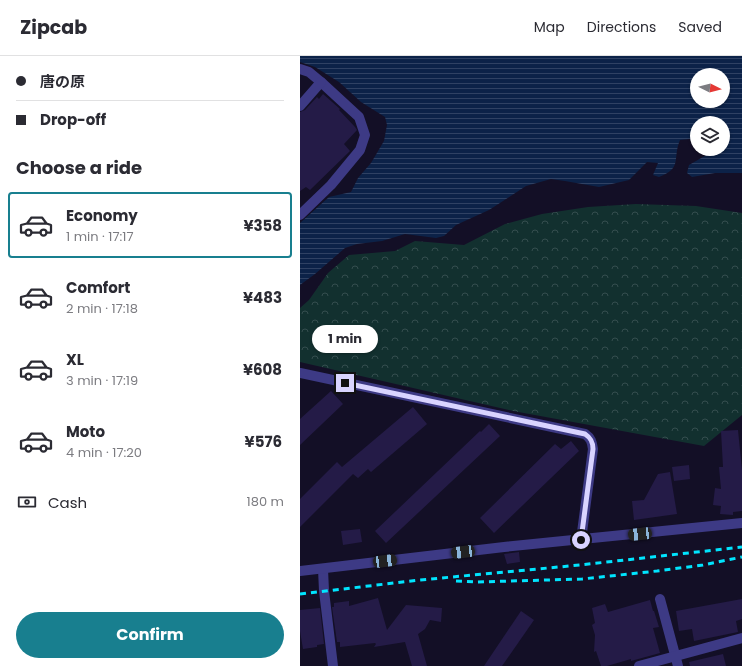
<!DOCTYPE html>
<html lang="en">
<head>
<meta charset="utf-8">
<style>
	:root { --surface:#fff; --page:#f2f2f3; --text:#2b2b33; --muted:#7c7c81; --line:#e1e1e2; --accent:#187f8f }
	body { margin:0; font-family:Poppins,"Noto Sans JP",sans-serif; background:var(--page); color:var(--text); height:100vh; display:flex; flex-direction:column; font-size:15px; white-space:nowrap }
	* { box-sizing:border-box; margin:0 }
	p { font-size:13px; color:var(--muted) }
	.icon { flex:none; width:22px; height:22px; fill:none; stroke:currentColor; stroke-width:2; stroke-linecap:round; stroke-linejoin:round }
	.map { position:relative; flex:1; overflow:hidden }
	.drawer { display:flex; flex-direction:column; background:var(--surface); width:300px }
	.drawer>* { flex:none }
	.top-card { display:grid; align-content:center; height:88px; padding:0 16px; background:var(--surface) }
	.needle { width:26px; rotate:96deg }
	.fabs { position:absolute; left:390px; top:12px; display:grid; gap:8px }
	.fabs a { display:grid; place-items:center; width:40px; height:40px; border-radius:50%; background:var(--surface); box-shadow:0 1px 3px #0004; font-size:20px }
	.end { position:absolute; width:18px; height:18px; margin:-9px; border:5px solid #d9d4ff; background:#111; box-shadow:0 0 0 2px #111 }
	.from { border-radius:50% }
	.bubble { position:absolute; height:28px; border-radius:14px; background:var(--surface); box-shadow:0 1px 3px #0004; font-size:13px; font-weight:700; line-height:28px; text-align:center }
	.car { position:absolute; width:12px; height:24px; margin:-12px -6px; border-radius:5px; box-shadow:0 0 3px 1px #0007; background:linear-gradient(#222 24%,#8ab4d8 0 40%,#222 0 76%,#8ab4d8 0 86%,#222 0) }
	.top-card b { display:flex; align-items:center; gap:14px; height:38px; font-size:15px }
	.top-card b+b { border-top:1px solid var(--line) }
	.top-card i { width:10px; height:10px; background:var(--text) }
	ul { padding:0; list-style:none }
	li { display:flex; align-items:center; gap:12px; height:66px; margin:0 8px 6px; padding:0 8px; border:2px solid transparent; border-radius:4px }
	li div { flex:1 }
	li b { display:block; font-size:15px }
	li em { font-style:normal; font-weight:700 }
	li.on { border-color:var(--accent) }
	li>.icon { width:36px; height:36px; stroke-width:1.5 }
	h2 { padding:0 16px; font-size:18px; line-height:48px }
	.pay { display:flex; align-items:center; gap:10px; height:44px; padding:0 16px; font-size:15px }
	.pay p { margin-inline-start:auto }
	.cta { display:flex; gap:8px; margin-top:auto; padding:8px 16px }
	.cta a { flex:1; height:46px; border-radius:24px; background:var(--accent); color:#fff; font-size:16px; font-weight:700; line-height:46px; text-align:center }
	header { display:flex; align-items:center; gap:24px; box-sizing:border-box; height:56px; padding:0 20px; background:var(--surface); border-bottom:1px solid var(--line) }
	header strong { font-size:19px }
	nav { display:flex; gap:22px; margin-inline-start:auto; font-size:14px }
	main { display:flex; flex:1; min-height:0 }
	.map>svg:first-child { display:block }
</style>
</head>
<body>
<header>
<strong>Zipcab</strong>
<nav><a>Map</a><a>Directions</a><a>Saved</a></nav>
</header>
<main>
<section class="drawer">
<div class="top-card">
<b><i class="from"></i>唐の原</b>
<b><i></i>Drop-off</b>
</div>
<h2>Choose a ride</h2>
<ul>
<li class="on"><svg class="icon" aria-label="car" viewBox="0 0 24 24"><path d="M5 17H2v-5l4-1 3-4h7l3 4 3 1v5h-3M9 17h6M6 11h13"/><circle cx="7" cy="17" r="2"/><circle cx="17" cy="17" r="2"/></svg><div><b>Economy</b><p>1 min · 17:17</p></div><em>¥358</em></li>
<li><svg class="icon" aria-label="car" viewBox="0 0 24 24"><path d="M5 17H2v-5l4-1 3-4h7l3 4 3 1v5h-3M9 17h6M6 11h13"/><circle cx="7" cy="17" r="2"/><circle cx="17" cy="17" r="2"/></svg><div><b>Comfort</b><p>2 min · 17:18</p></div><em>¥483</em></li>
<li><svg class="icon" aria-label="car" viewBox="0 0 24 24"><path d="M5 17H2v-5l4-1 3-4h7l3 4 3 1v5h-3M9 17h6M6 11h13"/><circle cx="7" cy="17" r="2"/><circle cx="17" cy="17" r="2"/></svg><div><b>XL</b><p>3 min · 17:19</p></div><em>¥608</em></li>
<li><svg class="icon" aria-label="car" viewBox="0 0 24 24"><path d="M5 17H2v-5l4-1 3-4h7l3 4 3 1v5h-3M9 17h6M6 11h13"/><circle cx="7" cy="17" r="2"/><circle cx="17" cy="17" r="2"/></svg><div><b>Moto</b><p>4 min · 17:20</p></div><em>¥576</em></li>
</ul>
<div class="pay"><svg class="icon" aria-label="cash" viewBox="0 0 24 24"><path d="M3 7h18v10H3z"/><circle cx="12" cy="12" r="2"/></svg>Cash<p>180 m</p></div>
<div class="cta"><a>Confirm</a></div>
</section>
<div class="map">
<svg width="442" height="610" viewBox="0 0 442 610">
	<defs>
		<pattern id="forest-crowns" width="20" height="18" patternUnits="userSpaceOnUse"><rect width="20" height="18" fill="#12302f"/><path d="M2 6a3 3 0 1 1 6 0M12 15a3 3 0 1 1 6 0" fill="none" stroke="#344d4e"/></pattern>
		<pattern id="water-rules" width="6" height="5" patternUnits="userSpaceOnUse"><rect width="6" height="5" fill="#0c2248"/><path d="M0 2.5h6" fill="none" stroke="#2f4163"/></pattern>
	</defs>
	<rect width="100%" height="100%" fill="#130f26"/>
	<polygon fill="url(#forest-crowns)" points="336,148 396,150 442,157 442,359 404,390 213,355 0,306 0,252 9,244 28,217 49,199 95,195 115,185 164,189 205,168 242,158 288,151"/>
	<path fill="url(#water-rules)" fill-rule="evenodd" d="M0,0H442V117H415L392,121L387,117L389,109L410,97V93H423V67H397V86L390,83L380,84C372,103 383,112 359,121L353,119L358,107L347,106L329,124L299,131L265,125L251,123L226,130L189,154L156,169L144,180L136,182L105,178L82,185L57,188L45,192L15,218L0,229V167L29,141L51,136L58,122L71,107L84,85L87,69L85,61L61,46L39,26L15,11L0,6ZM397,19H423V45H397Z"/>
	<g fill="#241b47">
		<polygon points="23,38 40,53 39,54 55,71 57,74 44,88 50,95 10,134 6,131 0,135 0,56 5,54 17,41 19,43"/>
		<polygon points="31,335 43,348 0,389 0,363"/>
		<polygon points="113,351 127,368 71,416 68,413 58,422 53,418 0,471 0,443 37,406 42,411"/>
		<polygon points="189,368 200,380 86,487 75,475 180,375 181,376"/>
		<polygon points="438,374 442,414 442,455 433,456 433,459 420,458 421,450 413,449 415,432 421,433 419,411 423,411 421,375"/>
		<polygon points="271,385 279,395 194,477 180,462 255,388 261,393"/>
		<polygon points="389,409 390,423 374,425 372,411"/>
		<polygon points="370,416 377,458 334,464 332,445 344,444 358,418"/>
		<polygon points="60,473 62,486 43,489 41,475"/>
		<polygon points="219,496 220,506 207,508 204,498"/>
		<polygon points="78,542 87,574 106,549 142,552 141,566 130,564 125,573 118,578 127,610 112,610 105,586 74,591 76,588 75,587 40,591 40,586 37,586 32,551 34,551 34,547 49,545 49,550"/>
		<polygon points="442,543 442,563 436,565 438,576 394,585 392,573 379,575 376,555"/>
		<polygon points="350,544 353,555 354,555 359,571 353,572 360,597 331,605 331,603 307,610 301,610 296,595 294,596 295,579 292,569 295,567 292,552 305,548 308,556"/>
		<polygon points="20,552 24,588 17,589 17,591 3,593 0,575 0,554"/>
		<polygon points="221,555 234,564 202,610 184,610"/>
		<polygon points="423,598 426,610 390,610 389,606"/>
	</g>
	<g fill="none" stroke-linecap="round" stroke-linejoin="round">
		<g stroke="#3d3a85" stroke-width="10">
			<polyline points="0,13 9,16 21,26 59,61 65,79 60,94 31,129 0,159"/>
			<polyline points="0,50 21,26"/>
			<path d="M0,317L285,378C291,382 292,386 293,393L281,484"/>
			<polyline points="23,513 24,535 33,610"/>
			<polyline points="0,515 204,491 442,467"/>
			<polyline points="360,543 378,610"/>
			<polyline points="339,610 442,582"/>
		</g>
		<g stroke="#00e5ff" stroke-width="3" stroke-dasharray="6 5" stroke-linecap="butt">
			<polyline points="156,525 177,526 282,523 357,515 403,509 442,501"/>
			<polyline points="0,538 120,524 280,509 442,491"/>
		</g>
	</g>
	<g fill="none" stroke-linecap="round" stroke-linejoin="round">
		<path stroke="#d9d4ff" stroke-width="5" d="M45,327L285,378C291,382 293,386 293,393L281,484"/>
	</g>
</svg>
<div class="fabs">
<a><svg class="needle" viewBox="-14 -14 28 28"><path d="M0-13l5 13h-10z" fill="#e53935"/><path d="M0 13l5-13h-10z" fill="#7c7c81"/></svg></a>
<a><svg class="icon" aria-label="layers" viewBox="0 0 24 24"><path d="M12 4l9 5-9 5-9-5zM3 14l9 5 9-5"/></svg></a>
</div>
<i class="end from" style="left:281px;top:484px"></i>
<i class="end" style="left:45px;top:327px"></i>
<div class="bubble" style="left:12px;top:269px;width:66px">1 min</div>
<i class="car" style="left:340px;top:478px;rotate:264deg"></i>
<i class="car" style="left:163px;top:496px;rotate:263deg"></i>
<i class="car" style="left:85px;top:505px;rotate:83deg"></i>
</div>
</main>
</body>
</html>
